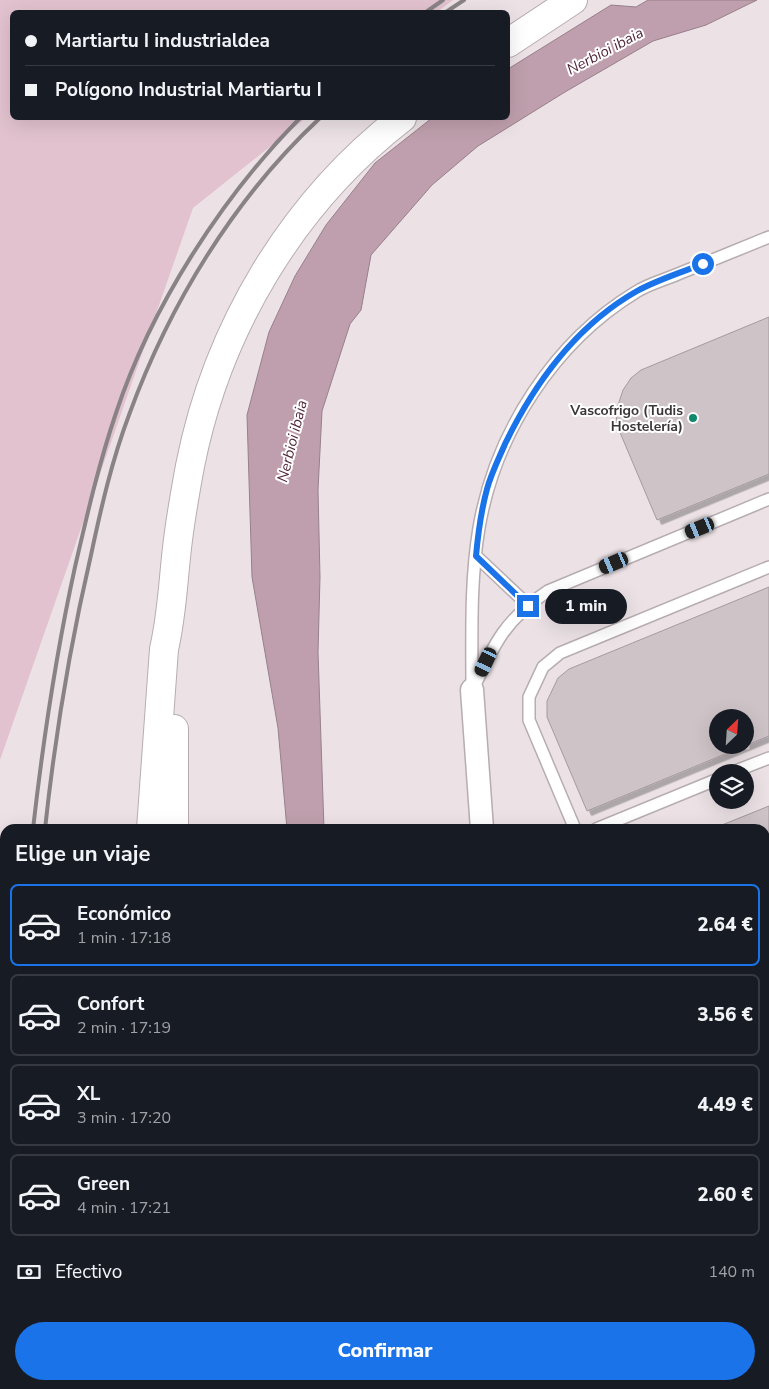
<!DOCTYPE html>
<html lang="es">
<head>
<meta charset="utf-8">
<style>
	:root { --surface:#171b24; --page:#242831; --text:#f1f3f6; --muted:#9ea1a6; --line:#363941; --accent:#1a73e8 }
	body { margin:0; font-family:"Nunito Sans",sans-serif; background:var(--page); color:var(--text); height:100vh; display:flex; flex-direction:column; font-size:19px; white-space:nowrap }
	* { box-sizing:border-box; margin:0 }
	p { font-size:16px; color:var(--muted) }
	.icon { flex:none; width:28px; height:28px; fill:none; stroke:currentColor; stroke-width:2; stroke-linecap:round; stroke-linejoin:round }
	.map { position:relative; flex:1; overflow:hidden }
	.side { position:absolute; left:0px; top:824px; width:770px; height:566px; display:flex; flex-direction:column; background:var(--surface); border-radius:15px 15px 0 0; box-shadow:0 5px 20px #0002 }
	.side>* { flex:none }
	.guide { position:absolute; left:10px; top:10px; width:500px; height:110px; border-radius:8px; box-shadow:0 5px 20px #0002; display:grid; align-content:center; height:110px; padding:0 15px; background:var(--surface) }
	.needle { width:32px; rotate:25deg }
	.tools { position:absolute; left:709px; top:709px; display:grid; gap:10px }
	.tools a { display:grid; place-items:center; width:45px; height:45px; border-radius:50%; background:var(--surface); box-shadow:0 5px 20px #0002; font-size:25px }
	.end { position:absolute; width:22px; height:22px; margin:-11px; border:6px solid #1a73e8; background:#fff; box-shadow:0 0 0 2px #fff }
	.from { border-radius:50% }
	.bubble { position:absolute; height:35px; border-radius:18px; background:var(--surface); box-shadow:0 5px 20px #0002; font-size:16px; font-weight:800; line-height:35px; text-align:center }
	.car { position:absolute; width:15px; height:30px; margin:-15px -8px; border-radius:6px; box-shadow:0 0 4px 1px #0007; background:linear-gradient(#222 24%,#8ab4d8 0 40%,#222 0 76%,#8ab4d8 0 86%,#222 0) }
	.guide b { display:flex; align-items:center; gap:18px; height:48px; font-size:19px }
	.guide b+b { border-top:1px solid var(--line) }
	.guide i { width:12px; height:12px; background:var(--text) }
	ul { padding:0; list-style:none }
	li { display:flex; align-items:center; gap:15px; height:82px; margin:0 10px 8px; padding:0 5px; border:2px solid var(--line); border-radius:8px }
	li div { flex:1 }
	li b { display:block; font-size:19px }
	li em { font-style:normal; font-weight:800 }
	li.on { border-color:var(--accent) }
	li>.icon { width:45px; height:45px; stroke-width:1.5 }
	h2 { padding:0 15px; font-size:22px; line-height:60px }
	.pay { display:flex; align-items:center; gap:12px; height:55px; padding:0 15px; font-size:19px }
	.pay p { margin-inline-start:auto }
	.primary-button { display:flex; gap:10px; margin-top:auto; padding:10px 15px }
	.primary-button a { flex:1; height:58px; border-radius:30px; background:var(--accent); color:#fff; font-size:20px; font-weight:800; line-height:58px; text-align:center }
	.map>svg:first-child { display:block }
</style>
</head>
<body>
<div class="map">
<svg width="769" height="1389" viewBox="0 0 769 1389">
	<defs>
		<filter id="shadow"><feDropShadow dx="4.5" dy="4.5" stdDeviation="0" flood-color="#0004"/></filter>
	</defs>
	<rect width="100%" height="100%" fill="#ece2e6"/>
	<g fill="#e2c2cf">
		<polygon points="0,0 453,0 437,12 12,12 12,118 306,118 193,208 0,760"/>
		<polygon points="769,998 769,1389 484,1389 483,1385 765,1385 765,999"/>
	</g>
	<polygon fill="#bf9fad" stroke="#97808a" points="648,0 757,0 706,25 653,41 565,92 478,146 432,185 371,255 361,310 350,324 322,411 318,490 320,577 318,652 324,829 287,829 278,728 252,577 247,415 269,332 295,276 326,225 375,163 432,118 508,118 508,69 611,5 636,7"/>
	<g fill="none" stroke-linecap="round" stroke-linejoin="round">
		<polyline stroke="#bf9fad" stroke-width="40" points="369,1385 370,1389"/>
	</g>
	<g fill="#cec3c7" stroke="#a59b9f" fill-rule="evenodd" filter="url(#shadow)">
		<polygon points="769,317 769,474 657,520 616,423 618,405 623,390 631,378 641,370"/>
		<path d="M769,587V736L587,811L547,717V701L558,678L569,669ZM718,718H745V745H718Z"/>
		<polygon points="769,806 769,877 765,878 765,829 712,829"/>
	</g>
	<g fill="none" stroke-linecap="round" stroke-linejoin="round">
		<g stroke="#b7adb1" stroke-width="14">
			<g id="lane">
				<polyline points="476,556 529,606"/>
				<path d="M474,687C495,642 506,619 548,591L769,499"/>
				<path d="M472,690C472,636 470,581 479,528C495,433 554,342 636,292C648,284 664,280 678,274C708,262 739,249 769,237"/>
				<polyline points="733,772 769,758"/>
				<polyline points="575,829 529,720 529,697 543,667 560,653 769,567"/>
				<polyline points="596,829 718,779"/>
				<polyline points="0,1303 5,1302"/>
			</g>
		</g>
		<g stroke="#b7adb1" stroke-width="25">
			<polyline id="street" points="472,690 482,829"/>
		</g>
		<g stroke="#b7adb1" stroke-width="30">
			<g id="primary">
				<polyline points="508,43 573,0"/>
				<polyline points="174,729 174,829"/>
				<path d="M151,829L164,649C172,615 173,582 177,548C180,521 185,493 190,466C217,329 292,203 402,118"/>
				<polyline points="159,1385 160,1389"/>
			</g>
		</g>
		<use href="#lane" stroke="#fff" stroke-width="11"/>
		<use href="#street" stroke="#fff" stroke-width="22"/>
		<use href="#primary" stroke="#fff" stroke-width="28"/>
		<g stroke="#898386" stroke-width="4">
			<polyline points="426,12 443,0"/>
			<polyline points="446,12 464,0"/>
			<path d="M33,829C43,741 56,654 75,567C87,515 99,463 116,413C151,307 222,197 300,118"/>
			<path d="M45,829C55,736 70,645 91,555C101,508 112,460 129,415C169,305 234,198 320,118"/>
			<polyline points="42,1385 43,1389"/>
			<polyline points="55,1385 55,1389"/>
		</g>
	</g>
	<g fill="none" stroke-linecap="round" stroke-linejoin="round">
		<path stroke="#1a73e8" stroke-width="6" d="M528,606L476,556C478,534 481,511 487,489C491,474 499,458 505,444C535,382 577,325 637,291C657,280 682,272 703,264"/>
	</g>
	<circle fill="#0f896c" stroke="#fff" stroke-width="2" cx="693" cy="418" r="5"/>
	<g text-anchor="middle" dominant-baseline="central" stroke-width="4" stroke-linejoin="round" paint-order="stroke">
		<g font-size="14" font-weight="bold" fill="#3b3739" stroke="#fff" text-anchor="end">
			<text x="683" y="410">Vascofrigo (Tudis<tspan x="683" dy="16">Hostelería)</tspan></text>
		</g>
		<g font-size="15" font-style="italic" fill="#52263c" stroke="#fff">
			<text transform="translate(605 51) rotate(-28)">Nerbioi ibaia</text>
			<text transform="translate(292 441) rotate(-76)">Nerbioi ibaia</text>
		</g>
	</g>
</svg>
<div class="tools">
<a><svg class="needle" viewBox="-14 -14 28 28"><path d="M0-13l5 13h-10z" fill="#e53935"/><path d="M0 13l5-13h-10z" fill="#9ea1a6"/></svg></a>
<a><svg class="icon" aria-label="layers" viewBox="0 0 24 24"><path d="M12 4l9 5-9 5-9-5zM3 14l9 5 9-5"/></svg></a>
</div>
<i class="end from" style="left:703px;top:264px"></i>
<i class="end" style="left:528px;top:606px"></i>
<div class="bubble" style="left:545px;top:589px;width:82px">1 min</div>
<i class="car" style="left:700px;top:528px;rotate:248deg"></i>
<i class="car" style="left:614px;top:563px;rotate:247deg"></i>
<i class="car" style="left:486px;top:662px;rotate:205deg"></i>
<div class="guide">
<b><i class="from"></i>Martiartu I industrialdea</b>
<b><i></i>Polígono Industrial Martiartu I</b>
</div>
<section class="side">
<h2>Elige un viaje</h2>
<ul>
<li class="on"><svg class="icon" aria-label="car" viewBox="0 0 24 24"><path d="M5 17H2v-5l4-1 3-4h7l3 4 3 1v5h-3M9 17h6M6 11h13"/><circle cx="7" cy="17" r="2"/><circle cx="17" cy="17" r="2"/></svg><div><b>Económico</b><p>1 min · 17:18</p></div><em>2.64 €</em></li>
<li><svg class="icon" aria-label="car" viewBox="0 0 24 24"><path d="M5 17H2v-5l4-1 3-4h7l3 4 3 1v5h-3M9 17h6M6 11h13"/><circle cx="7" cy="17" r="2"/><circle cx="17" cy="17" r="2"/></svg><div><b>Confort</b><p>2 min · 17:19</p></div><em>3.56 €</em></li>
<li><svg class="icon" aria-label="car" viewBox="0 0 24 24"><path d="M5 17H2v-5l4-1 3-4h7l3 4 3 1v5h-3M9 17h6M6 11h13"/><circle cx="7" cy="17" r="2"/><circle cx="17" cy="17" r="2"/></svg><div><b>XL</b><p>3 min · 17:20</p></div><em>4.49 €</em></li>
<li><svg class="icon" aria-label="car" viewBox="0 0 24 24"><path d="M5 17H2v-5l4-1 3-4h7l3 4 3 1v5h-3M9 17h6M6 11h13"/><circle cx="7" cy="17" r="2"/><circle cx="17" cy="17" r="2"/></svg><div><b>Green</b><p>4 min · 17:21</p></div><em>2.60 €</em></li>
</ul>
<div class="pay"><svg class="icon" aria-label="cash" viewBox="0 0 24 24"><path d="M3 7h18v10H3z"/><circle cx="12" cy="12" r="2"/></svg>Efectivo<p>140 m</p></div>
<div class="primary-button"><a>Confirmar</a></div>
</section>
</div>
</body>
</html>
